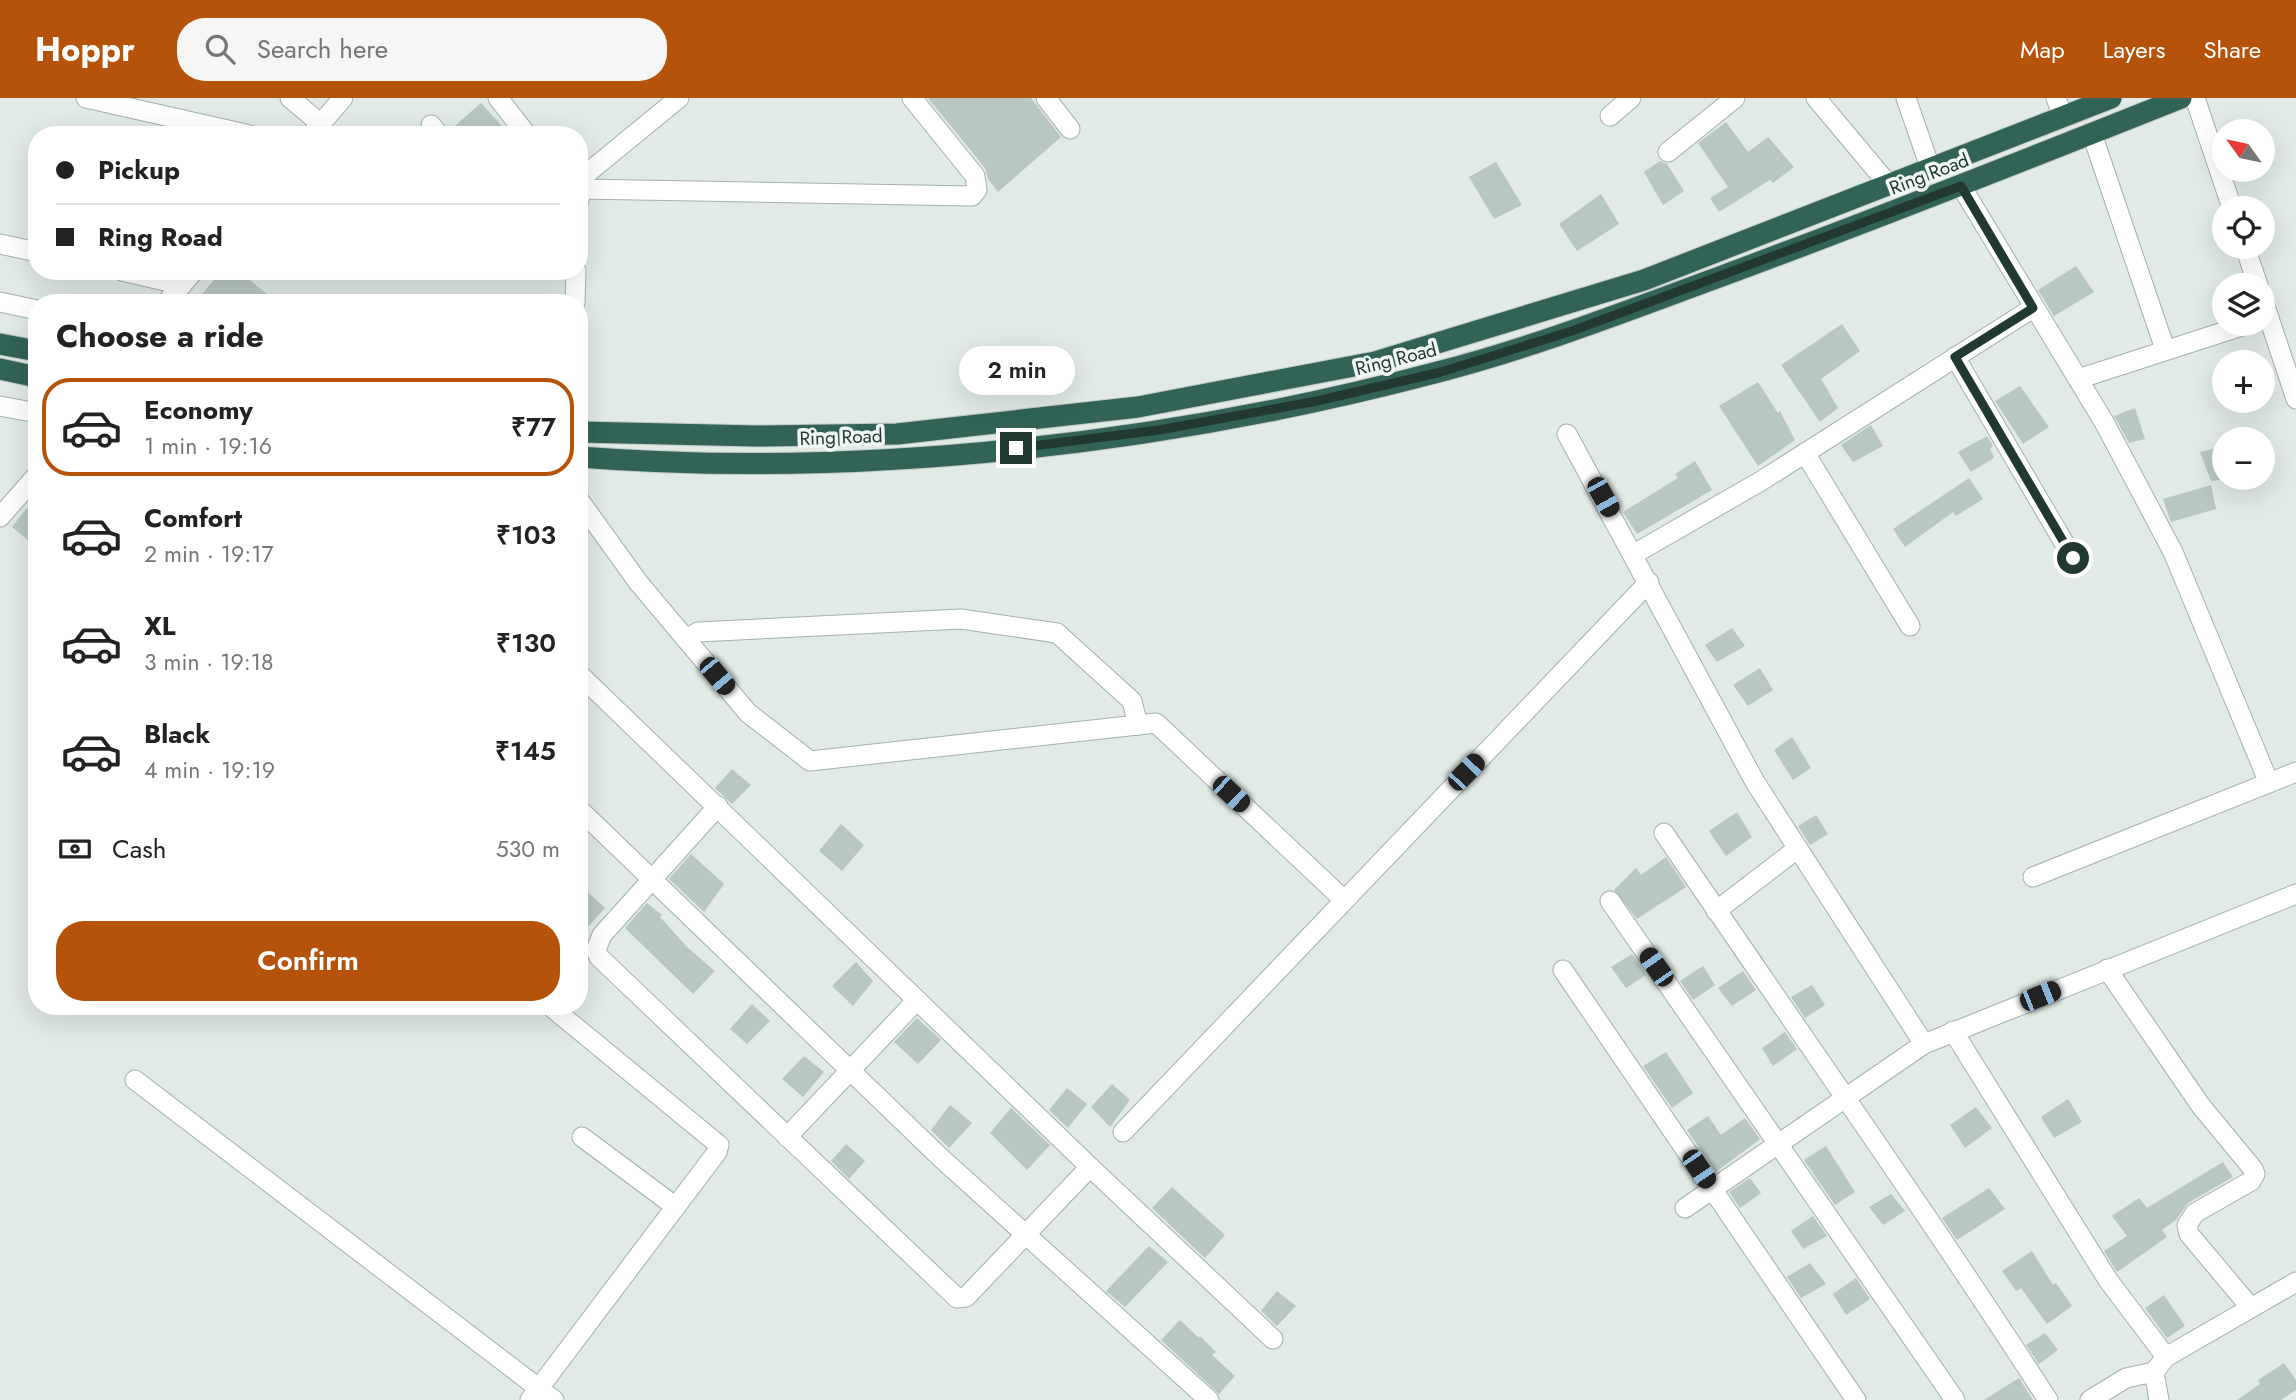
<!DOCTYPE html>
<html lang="en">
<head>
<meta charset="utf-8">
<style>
	:root { --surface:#fff; --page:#f6f6f6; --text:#222; --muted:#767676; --line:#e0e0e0; --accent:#b45309 }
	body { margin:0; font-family:Jost,sans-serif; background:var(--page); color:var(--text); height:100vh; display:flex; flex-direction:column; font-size:26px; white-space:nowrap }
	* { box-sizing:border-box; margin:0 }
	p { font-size:23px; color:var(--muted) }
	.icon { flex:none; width:38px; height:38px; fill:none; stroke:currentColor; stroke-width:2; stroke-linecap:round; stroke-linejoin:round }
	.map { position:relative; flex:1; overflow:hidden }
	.sheet { position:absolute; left:28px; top:196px; width:560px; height:721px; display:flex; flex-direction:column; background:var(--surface); border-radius:28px; box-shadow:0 7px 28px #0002 }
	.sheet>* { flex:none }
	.hud { position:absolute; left:28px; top:28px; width:560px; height:154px; border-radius:28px; box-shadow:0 7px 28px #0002; display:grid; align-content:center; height:154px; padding:0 28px; background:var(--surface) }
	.needle { width:46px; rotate:303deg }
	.buttons { position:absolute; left:2212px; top:21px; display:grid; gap:14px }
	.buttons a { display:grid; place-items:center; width:63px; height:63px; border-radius:50%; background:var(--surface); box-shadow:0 7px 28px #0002; font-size:35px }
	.end { position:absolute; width:32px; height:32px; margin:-16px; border:9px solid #223932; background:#fff; box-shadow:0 0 0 4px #fff }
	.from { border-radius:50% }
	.bubble { position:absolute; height:49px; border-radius:24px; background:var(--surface); box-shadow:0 7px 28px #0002; font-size:23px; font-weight:600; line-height:49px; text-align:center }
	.car { position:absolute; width:21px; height:42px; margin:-21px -10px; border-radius:9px; box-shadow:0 0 5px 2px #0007; background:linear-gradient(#222 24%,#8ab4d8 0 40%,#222 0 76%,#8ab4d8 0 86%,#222 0) }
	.hud b { display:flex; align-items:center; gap:24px; height:66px; font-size:26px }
	.hud b+b { border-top:2px solid var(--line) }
	.hud i { width:18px; height:18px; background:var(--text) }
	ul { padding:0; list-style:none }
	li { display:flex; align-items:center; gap:21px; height:98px; margin:0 14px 10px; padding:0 14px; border:4px solid transparent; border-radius:28px }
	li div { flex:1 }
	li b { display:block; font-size:26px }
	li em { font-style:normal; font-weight:600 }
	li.selected { border-color:var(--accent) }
	li>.icon { width:63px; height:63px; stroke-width:1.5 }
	h2 { padding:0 28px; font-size:32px; line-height:84px }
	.pay { display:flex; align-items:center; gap:18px; height:77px; padding:0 28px; font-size:26px }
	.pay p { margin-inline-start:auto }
	.action { display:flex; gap:14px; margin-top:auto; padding:14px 28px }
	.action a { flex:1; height:80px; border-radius:28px; background:var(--accent); color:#fff; font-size:28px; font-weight:600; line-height:80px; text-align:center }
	header { display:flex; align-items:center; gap:42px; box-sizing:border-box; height:98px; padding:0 35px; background:var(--accent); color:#fff }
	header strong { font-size:33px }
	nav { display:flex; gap:38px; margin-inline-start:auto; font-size:24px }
	.search { width:490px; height:63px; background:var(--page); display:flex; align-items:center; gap:18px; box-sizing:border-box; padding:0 24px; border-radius:28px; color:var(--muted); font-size:26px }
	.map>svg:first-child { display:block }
</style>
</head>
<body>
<header>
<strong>Hoppr</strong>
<div class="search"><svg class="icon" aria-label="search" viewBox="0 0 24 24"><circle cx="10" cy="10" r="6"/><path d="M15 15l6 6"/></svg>Search here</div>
<nav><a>Map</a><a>Layers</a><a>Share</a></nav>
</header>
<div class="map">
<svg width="2296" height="1302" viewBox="0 0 2296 1302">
	<rect width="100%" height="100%" fill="#e1eae5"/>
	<g fill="#b9c7c1">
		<polygon points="928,0 1031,0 1061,39 998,94 988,81 985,70"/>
		<polygon points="481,5 510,37 451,37 450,32"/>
		<polygon points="1726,24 1748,54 1768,39 1794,69 1773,85 1770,82 1719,114 1710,100 1728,89 1698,45"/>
		<polygon points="1660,63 1667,66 1684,93 1663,107 1644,74"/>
		<polygon points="1496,64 1522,107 1494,121 1469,79"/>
		<polygon points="1601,96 1619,126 1577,153 1559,126"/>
		<polygon points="2076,168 2094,194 2054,218 2038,192"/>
		<polygon points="222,173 239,173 268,197 261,205 194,205"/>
		<polygon points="1842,226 1860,253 1821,281 1838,310 1820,324 1781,267"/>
		<polygon points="1758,284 1778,315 1780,313 1795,342 1758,368 1719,308"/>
		<polygon points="2020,288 2049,329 2023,346 1995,303"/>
		<polygon points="2135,310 2145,341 2129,345 2114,318"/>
		<polygon points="1871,327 1883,348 1853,364 1841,347"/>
		<polygon points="1987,338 1993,348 1990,351 1994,360 1971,374 1958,354"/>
		<polygon points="2224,348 2224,381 2211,383 2200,354"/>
		<polygon points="1695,363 1712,392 1637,436 1623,414 1678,380 1675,376"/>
		<polygon points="1969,380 1983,401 1956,418 1953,414 1905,449 1893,431"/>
		<polygon points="2211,387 2216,411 2171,424 2163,401"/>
		<polygon points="27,410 37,418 37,450 12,429"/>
		<polygon points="1732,530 1745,548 1717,564 1705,547"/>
		<polygon points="1760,570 1773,592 1748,608 1733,587"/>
		<polygon points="1792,639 1811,670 1793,682 1774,652"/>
		<polygon points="732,671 751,687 732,706 715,690"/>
		<polygon points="1737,714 1752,739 1726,758 1709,733"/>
		<polygon points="1816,717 1828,736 1810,747 1798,728"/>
		<polygon points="841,726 864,747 842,773 819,753"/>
		<polygon points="691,756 724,786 704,814 669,781"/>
		<polygon points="1666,759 1686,789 1637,821 1614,792 1636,770 1641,777"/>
		<polygon points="579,786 605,810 579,839"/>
		<polygon points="647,805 662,817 660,819 688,850 715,873 693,896 625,830"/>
		<polygon points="1632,856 1646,877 1626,890 1611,869"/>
		<polygon points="856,864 873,883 853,908 832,888"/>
		<polygon points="1703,868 1715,887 1693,902 1680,883"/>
		<polygon points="1743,873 1756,892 1732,908 1718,890"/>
		<polygon points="1812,887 1825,907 1805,920 1791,899"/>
		<polygon points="752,906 770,923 747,946 730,931"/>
		<polygon points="917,920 941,942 918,966 894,944"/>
		<polygon points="1785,934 1797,951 1773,968 1762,950"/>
		<polygon points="1666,954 1693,995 1672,1010 1643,968"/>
		<polygon points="804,958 824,974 803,999 782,981"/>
		<polygon points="1112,986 1130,1002 1110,1029 1091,1009"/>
		<polygon points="1067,990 1087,1006 1068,1030 1049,1012"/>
		<polygon points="2068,1001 2082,1024 2054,1040 2041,1019"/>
		<polygon points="950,1007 972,1025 949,1050 931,1032"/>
		<polygon points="1976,1009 1992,1030 1965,1050 1950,1027"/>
		<polygon points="1011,1010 1050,1047 1027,1072 990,1035"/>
		<polygon points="1708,1018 1721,1037 1745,1020 1760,1041 1716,1074 1687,1032"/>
		<polygon points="846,1046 865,1063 849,1081 831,1063"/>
		<polygon points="1826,1048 1855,1094 1835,1107 1804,1062"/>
		<polygon points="2223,1064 2233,1079 2188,1105 2176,1122 2162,1132 2167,1139 2117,1174 2104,1153 2127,1138 2112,1118 2139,1100 2147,1110"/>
		<polygon points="1750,1080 1761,1095 1740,1110 1729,1094"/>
		<polygon points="1172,1089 1225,1137 1205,1160 1152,1110"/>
		<polygon points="1989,1090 2005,1111 1957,1142 1942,1120"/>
		<polygon points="1891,1096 1905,1113 1883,1127 1869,1109"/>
		<polygon points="1813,1118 1827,1138 1803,1151 1791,1133"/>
		<polygon points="1149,1148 1168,1164 1125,1209 1106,1193"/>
		<polygon points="2032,1153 2053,1187 2056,1185 2072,1208 2047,1226 2021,1190 2016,1193 2002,1173"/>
		<polygon points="1810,1165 1826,1186 1801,1200 1787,1179"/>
		<polygon points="1856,1180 1870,1201 1846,1217 1833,1196"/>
		<polygon points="1277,1193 1296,1208 1277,1228 1261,1213"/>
		<polygon points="2164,1197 2185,1228 2167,1240 2145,1210"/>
		<polygon points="1180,1222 1199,1240 1200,1238 1216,1254 1212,1257 1235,1278 1219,1296 1161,1242"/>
		<polygon points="2045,1235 2058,1252 2039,1266 2026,1247"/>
		<polygon points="2284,1265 2296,1282 2296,1292 2281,1302 2237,1302 2260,1286 2258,1282"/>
		<polygon points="2019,1280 2033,1302 1984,1302"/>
	</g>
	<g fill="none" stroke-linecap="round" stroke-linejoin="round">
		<g stroke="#a4b1ac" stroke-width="21">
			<g id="minor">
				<polyline points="86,0 250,37"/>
				<polyline points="290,0 321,26"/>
				<polyline points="498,0 527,37"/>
				<polyline points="1046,0 1070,31"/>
				<polyline points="1816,0 1888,86"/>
				<polyline points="1906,0 1931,72"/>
				<polyline points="2056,0 2063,19"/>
				<polyline points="2195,0 2232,110"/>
				<polyline points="1610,18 1631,0"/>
				<polyline points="431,27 439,37"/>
				<polyline points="2092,36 2165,251"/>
				<polyline points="311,37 343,0"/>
				<polyline points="1668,54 1735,0"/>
				<polyline points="1961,88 2104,324 2173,454 2269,685"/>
				<polyline points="580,91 972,98 977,92 975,78 912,0"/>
				<polyline points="579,102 585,77 679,0"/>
				<polyline points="0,146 37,154"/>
				<polyline points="2245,149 2258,187"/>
				<polyline points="122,173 182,187"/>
				<polyline points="2263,202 2296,301"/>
				<polyline points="0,204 37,212"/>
				<polyline points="166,205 194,173"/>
				<polyline points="575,205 576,173"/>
				<polyline points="1955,259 2073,460"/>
				<polyline points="2078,281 2248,226"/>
				<polyline points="0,308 37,315"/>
				<polyline points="1567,336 1755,684 1924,946"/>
				<polyline points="1805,355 1910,528"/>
				<polyline points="579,402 638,484 748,615 810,663 1156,625 1344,802"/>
				<polyline points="0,419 37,377"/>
				<polyline points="1634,456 1761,383 2033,210"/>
				<polyline points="686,541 698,534 961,521 1057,535 1132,603 1138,627"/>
				<polyline points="579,576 1090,1069 1273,1241"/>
				<polyline points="718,708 602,837 596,852 599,859 957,1200 966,1199 1090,1069"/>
				<polyline points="579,711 941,1060 1209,1302"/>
				<path d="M1664,735C1792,924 1924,1110 2048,1302"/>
				<polyline points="2033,779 2296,674"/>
				<polyline points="1610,803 1955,1302"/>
				<polyline points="1716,813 1797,751"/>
				<polyline points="2107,871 2201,1008 2253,1071 2255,1076 2251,1083 2195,1115 2187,1127 2189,1136 2251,1210"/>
				<polyline points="1563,872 1856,1302"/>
				<polyline points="1953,933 2108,1182 2166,1259"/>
				<polyline points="135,982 554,1302"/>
				<polyline points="1123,1034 1649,484"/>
				<polyline points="582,1039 676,1109"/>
				<polyline points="787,1039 917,902"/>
				<polyline points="1685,1110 1924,946 2296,796"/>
				<polyline points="530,1302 717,1054 719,1047 550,908"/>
				<polyline points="2090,1302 2126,1280 2154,1274"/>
				<polyline points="2159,1302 2154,1274 2166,1259 2296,1184"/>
			</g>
		</g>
		<g stroke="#c1c8c6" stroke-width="23">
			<g id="highway">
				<polyline points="0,246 37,253"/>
				<polyline points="0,271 37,279"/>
				<polyline points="579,334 756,338 897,336 1138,309 1375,264 1644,182 2111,0"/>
				<path d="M579,359C861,381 1166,346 1438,274C1535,249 1629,212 1722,178C1876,121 2028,61 2181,0"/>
			</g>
		</g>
		<use href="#minor" stroke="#fff" stroke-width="19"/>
		<use href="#highway" stroke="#316357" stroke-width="21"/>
	</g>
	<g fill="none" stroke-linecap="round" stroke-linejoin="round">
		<polyline stroke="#223932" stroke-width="9" points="1016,350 1159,332 1317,303 1441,274 1572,233 1961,88 2033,210 1955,259 2073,460"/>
	</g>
	<g text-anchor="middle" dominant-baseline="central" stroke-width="7" stroke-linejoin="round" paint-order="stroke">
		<g font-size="19" fill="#223932" stroke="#f1f7f4">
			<text transform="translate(1929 76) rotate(-21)">Ring Road</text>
			<text transform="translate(1396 261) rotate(-14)">Ring Road</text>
			<text transform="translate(841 339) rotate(-2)">Ring Road</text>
		</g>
	</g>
</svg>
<div class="buttons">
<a><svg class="needle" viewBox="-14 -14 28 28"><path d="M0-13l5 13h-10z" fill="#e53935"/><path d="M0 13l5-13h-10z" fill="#767676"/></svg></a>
<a><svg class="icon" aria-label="locate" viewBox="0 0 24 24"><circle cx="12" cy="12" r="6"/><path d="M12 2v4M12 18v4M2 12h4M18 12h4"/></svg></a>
<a><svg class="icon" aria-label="layers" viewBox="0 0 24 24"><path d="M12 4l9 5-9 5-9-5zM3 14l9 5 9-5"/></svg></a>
<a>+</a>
<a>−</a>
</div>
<i class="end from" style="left:2073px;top:460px"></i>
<i class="end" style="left:1016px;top:350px"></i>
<div class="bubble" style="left:959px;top:248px;width:116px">2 min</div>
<i class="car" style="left:1603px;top:399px;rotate:151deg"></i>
<i class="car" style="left:717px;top:578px;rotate:140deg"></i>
<i class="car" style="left:1466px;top:674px;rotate:44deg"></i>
<i class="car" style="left:1231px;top:696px;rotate:133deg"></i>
<i class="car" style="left:1656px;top:869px;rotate:325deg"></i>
<i class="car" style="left:2040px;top:898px;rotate:68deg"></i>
<i class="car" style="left:1699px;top:1071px;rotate:146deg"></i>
<div class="hud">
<b><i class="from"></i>Pickup</b>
<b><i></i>Ring Road</b>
</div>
<section class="sheet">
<h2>Choose a ride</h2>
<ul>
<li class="selected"><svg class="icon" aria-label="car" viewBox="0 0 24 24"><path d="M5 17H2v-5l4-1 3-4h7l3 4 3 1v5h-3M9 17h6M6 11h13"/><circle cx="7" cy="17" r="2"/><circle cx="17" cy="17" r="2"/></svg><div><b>Economy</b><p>1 min · 19:16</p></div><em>₹77</em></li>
<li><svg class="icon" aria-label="car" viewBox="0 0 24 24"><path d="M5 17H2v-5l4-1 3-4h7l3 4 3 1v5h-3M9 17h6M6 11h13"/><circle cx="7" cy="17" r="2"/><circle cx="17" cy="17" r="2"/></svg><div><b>Comfort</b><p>2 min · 19:17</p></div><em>₹103</em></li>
<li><svg class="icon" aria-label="car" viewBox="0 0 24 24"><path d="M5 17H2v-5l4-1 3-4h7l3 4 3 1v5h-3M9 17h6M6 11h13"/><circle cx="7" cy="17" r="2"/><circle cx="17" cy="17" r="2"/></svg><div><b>XL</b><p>3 min · 19:18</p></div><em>₹130</em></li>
<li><svg class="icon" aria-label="car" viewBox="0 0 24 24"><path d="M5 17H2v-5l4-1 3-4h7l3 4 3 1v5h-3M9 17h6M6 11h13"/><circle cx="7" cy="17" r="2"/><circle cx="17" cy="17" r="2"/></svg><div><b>Black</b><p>4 min · 19:19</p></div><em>₹145</em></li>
</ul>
<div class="pay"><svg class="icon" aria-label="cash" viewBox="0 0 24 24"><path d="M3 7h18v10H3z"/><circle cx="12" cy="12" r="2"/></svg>Cash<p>530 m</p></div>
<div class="action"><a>Confirm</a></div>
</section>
</div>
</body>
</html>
